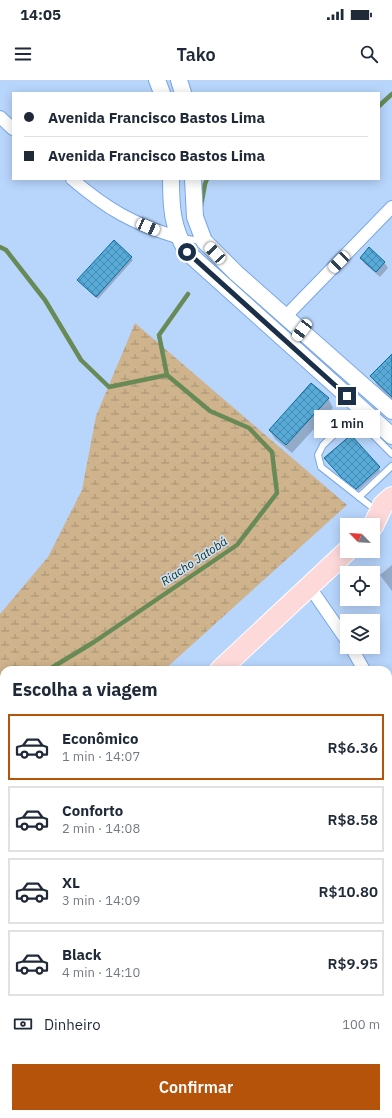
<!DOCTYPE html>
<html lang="pt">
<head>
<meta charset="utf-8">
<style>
	:root { --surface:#fff; --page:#f2f2f3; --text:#1f2937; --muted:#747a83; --line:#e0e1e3; --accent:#b45309 }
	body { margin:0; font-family:"IBM Plex Sans",sans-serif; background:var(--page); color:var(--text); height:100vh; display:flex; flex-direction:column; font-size:15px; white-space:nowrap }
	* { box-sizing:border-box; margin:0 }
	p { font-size:13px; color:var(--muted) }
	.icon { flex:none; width:22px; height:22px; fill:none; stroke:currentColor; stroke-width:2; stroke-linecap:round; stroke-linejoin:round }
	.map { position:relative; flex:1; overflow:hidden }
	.sheet { position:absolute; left:0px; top:586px; width:392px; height:452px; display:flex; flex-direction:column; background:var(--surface); border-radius:12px 12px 0 0; box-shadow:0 2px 10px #0003 }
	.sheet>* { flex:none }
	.top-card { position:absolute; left:12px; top:12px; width:368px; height:88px; border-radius:0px; box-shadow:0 2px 10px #0003; display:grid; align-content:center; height:88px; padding:0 12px; background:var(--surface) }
	.needle { width:26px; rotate:294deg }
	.buttons { position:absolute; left:340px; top:438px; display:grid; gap:8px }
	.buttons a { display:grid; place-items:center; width:40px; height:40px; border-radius:0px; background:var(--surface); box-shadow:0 2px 10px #0003; font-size:20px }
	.end { position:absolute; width:18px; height:18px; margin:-9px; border:5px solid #1b2f48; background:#fff; box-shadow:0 0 0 2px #fff }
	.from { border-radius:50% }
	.bubble { position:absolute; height:28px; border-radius:0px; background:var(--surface); box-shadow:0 2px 10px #0003; font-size:13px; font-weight:600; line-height:28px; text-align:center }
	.car { position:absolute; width:12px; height:24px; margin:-12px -6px; border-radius:5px; box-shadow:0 0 3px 1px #0007; background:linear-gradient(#fff 24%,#345 0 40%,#fff 0 76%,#345 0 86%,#fff 0) }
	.top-card b { display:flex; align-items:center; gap:14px; height:38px; font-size:15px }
	.top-card b+b { border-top:1px solid var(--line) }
	.top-card i { width:10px; height:10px; background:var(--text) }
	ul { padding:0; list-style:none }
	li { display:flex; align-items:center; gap:12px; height:66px; margin:0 8px 6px; padding:0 4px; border:2px solid var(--line); border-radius:0px }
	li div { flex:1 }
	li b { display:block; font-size:15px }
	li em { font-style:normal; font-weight:600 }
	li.selected { border-color:var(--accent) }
	li>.icon { width:36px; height:36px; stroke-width:1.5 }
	h2 { padding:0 12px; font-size:18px; line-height:48px }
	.pay { display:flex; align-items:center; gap:10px; height:44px; padding:0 12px; font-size:15px }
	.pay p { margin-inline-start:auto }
	.primary-button { display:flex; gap:8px; margin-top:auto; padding:8px 12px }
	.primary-button a { flex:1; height:46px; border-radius:0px; background:var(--accent); color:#fff; font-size:16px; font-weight:600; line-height:46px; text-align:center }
	.status { display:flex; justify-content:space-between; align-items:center; height:28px; padding:0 20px; background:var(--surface); direction:ltr }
	.status svg { height:11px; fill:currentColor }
	header { display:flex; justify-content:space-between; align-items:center; height:52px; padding:0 12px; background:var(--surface); font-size:18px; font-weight:600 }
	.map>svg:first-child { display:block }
</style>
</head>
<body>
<div class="status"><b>14:05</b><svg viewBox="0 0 49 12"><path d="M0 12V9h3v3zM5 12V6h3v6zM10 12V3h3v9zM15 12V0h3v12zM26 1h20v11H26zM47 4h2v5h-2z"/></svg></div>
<header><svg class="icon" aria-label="menu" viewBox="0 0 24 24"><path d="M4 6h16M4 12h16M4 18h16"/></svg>Tako<svg class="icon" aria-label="search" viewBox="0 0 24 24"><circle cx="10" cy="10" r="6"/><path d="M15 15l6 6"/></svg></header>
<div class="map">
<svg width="392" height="1038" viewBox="0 0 392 1038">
	<defs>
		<pattern id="forest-firs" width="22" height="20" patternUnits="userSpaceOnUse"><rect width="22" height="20" fill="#c59e68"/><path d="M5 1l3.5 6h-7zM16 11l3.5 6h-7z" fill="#9f8158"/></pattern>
		<pattern id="wetland-marsh" width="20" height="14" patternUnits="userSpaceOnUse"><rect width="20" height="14" fill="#cfb38c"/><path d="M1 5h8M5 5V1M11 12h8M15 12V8" fill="none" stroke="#a79274"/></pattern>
		<pattern id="building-cross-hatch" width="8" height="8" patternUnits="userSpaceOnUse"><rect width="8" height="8" fill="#58aad8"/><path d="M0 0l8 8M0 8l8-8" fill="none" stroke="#488bb1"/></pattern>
	</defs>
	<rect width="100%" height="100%" fill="#b8d5fc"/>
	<polygon fill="url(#forest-firs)" points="136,1034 357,1034 359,1038 133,1038"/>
	<polygon fill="url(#wetland-marsh)" points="135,243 347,425 164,590 4,590 4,722 0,723 0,534 48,477 82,410 96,336"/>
	<g fill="#0003">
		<polygon points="131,178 133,180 98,219 78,201"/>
		<polygon points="361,178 384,182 388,188 380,197 365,184"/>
		<polygon points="392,275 392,320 377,305 372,296"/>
		<polygon points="328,318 333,328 292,373 275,359 270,350"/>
		<polygon points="327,381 379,388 380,391 358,411 344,400"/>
		<polygon points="392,485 392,511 380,495"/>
	</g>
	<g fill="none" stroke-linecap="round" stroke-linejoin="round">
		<g stroke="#688a56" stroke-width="4.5">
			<polyline points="379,26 392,14"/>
			<polyline points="201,126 205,104 207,99"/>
			<polyline points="0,167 6,170 45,220 81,280 109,307 167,295"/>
			<polyline points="48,590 94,562 237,465 277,413 272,372 249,348 210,331 167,295 159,255 188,214"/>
			<polyline points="0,619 4,617"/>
		</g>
	</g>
	<g fill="url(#building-cross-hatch)" stroke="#086c97">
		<polygon points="114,160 132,177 96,217 77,200"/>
		<polygon points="369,167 385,182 376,192 360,178"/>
		<polygon points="392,274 392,317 370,296"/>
		<polygon points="311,303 329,318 286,365 269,350"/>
		<polygon points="351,355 380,387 356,409 342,398 324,378"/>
	</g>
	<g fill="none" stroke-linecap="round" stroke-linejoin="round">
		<g stroke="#78a7e5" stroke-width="8">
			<g id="service">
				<polyline points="181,158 201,161"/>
				<polyline points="359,417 392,386"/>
				<polyline points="377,431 321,387 318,375 323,365 343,346 356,344 372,354 392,374"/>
			</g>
		</g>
		<g stroke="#78a7e5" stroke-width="14">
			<g id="minor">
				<polyline points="0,37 13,49"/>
				<path d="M72,99C107,129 133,144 177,157"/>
				<polyline points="286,236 392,127"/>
				<polyline points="309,506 347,561"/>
				<polyline points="351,567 364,590"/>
				<polyline points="388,632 392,640"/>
				<polyline points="0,751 4,751"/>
				<polyline points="388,839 392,845"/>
				<polyline points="0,849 4,845"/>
				<polyline points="388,960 392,965"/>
				<polyline points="19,1038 24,1034"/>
			</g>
		</g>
		<g stroke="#78a7e5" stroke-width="18">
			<g id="tertiary">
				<polyline points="157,0 162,13"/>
				<polyline points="179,0 183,13"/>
				<path d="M171,99C171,126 172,148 187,172L392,356"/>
				<polyline points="193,99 195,137 204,161 236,193 392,331"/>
			</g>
		</g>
		<g stroke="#fff" stroke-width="22">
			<g id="primary">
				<polyline points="373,446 383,425 392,417"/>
				<polyline points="220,590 347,471"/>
				<polyline points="0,800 4,796"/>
			</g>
		</g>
		<use href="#service" stroke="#fff" stroke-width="6"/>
		<use href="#minor" stroke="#fff" stroke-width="12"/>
		<use href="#tertiary" stroke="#fff" stroke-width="16"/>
		<use href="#primary" stroke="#fdd9da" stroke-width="20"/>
	</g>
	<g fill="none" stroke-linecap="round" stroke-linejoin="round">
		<polyline stroke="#1b2f48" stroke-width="5" points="187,172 347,316"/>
	</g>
	<g text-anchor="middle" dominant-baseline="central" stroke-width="3" stroke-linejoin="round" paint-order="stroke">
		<g font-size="12" font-style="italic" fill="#19310b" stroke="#cee1fc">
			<text transform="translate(194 481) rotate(-34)">Riacho Jatobá</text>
		</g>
	</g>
</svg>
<div class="buttons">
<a><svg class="needle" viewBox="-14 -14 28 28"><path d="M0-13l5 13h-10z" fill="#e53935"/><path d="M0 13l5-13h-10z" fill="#747a83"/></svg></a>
<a><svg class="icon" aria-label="locate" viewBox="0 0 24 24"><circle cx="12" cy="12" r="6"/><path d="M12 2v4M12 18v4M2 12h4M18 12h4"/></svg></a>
<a><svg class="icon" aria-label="layers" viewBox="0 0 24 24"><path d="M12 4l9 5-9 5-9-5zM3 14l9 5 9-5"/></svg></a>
</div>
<i class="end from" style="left:187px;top:172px"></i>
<i class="end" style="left:347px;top:316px"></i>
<div class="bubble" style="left:314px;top:330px;width:66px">1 min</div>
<i class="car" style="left:148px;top:147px;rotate:114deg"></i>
<i class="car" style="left:215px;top:173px;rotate:317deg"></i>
<i class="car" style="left:339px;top:182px;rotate:224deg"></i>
<i class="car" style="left:302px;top:250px;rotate:217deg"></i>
<div class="top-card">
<b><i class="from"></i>Avenida Francisco Bastos Lima</b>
<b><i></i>Avenida Francisco Bastos Lima</b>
</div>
<section class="sheet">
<h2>Escolha a viagem</h2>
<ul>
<li class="selected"><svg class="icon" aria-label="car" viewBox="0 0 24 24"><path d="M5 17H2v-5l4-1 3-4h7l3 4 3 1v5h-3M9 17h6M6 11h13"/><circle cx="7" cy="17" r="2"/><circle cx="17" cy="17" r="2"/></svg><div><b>Econômico</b><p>1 min · 14:07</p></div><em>R$6.36</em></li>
<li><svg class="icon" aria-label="car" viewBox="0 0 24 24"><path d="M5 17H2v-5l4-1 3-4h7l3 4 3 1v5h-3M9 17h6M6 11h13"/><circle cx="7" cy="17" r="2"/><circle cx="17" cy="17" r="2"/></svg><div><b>Conforto</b><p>2 min · 14:08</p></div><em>R$8.58</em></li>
<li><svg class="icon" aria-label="car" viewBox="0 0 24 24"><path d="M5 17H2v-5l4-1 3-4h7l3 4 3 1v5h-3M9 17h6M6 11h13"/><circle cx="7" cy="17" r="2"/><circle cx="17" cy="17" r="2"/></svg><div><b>XL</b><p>3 min · 14:09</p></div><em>R$10.80</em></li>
<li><svg class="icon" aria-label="car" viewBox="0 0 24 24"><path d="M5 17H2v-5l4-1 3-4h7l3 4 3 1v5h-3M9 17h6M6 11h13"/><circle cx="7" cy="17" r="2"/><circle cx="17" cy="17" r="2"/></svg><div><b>Black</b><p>4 min · 14:10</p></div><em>R$9.95</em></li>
</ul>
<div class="pay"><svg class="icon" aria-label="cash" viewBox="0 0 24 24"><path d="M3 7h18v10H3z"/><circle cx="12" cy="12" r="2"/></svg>Dinheiro<p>100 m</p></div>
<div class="primary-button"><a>Confirmar</a></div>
</section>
</div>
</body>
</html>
